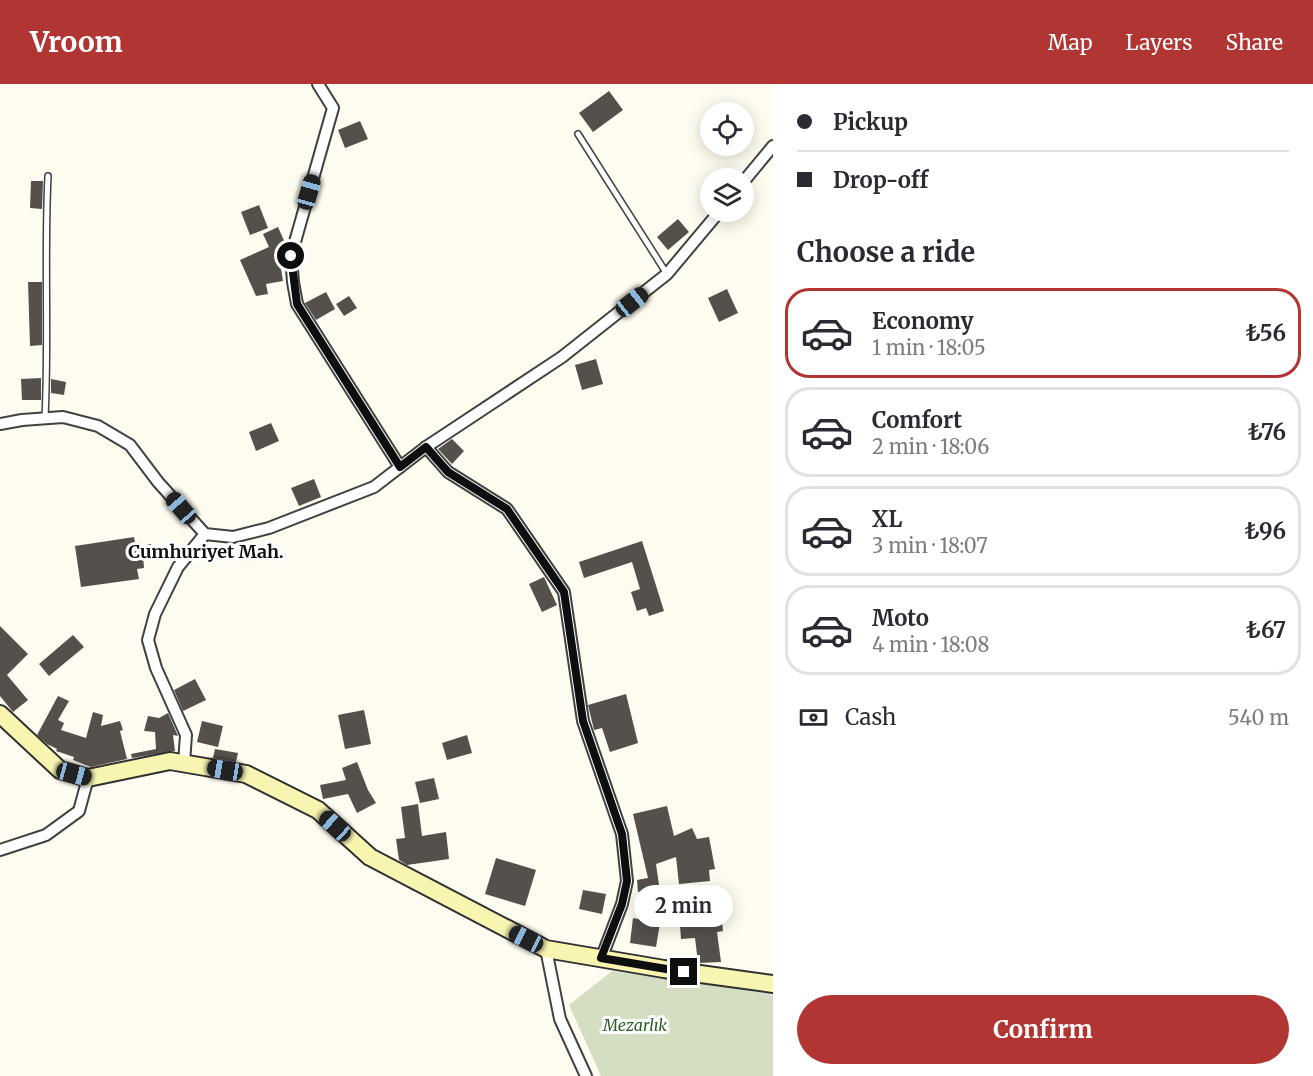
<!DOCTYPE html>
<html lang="en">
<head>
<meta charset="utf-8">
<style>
	:root { --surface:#fff; --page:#f2f2f3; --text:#2b2b33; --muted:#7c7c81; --line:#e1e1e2; --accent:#b13532 }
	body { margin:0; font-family:Merriweather,serif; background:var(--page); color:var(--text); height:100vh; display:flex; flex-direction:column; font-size:22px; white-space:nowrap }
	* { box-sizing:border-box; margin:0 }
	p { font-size:20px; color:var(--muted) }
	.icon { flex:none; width:33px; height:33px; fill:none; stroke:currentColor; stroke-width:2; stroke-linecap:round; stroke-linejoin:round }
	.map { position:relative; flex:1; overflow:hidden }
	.side { display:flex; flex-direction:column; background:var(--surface); width:540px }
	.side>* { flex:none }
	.top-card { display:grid; align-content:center; height:132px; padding:0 24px; background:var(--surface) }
	.fabs { position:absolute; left:700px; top:18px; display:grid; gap:12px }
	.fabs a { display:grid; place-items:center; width:54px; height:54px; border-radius:50%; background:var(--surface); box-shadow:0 3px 15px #0003; font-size:30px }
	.end { position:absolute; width:27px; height:27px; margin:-14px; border:8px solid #0e0e0e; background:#fff; box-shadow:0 0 0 3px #fff }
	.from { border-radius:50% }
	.bubble { position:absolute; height:42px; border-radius:21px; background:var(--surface); box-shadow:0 3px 15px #0003; font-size:20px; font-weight:700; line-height:42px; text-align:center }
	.car { position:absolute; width:18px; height:36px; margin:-18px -9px; border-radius:8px; box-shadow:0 0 4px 2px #0007; background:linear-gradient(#222 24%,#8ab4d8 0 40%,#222 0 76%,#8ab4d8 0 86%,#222 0) }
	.top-card b { display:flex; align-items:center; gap:21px; height:57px; font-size:22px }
	.top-card b+b { border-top:2px solid var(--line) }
	.top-card i { width:15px; height:15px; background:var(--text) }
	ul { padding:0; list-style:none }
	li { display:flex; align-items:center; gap:18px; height:90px; margin:0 12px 9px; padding:0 12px; border:3px solid var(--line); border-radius:24px }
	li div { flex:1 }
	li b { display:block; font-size:22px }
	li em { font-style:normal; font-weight:700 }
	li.current { border-color:var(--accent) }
	li>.icon { width:54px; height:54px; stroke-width:1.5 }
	h2 { padding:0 24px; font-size:27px; line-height:72px }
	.pay { display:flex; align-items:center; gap:15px; height:66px; padding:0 24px; font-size:22px }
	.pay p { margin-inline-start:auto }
	.action { display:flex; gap:12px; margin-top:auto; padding:12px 24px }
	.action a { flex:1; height:69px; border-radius:36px; background:var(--accent); color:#fff; font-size:24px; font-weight:700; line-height:69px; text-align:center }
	header { display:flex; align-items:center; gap:36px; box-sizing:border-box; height:84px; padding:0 30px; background:var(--accent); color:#fff }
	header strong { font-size:28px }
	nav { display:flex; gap:33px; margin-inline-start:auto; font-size:21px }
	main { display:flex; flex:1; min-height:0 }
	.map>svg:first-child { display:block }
</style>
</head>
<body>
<header>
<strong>Vroom</strong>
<nav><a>Map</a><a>Layers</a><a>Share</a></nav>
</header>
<main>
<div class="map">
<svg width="773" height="992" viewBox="0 0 773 992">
	<rect width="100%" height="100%" fill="#fefcf0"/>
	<polygon fill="#d3dec2" points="612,887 735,903 773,911 773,992 601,992 569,921"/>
	<g fill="#55504b">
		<polygon points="609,7 623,26 593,48 579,29"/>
		<polygon points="360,37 368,55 345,64 338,46"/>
		<polygon points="31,97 43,97 42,125 30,124"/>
		<polygon points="259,121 268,144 250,151 241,128"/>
		<polygon points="678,135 689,148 668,166 657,153"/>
		<polygon points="278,143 286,161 278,166 283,197 266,200 268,210 256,212 240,176 269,163 263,150"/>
		<polygon points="28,198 42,198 42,261 30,262"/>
		<polygon points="727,205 738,229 719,238 708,214"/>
		<polygon points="326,208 335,225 316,236 305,219"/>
		<polygon points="349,212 357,224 344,232 336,220"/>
		<polygon points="596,275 603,300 582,306 575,281"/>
		<polygon points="41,294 41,316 22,316 21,295"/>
		<polygon points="51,295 66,298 64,311 51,309"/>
		<polygon points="271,339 279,357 256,367 249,348"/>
		<polygon points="452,355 464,367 452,380 438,365"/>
		<polygon points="314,395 321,413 299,422 291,404"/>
		<polygon points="134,453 135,458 141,458 142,462 151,460 152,470 143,471 144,484 137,485 139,495 81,503 75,462"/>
		<polygon points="642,457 664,527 649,532 646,524 637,527 631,508 640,505 632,478 584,494 579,478"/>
		<polygon points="544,493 557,521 542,528 529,500"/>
		<polygon points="0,542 28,570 7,591 28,616 13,628 0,612"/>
		<polygon points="73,551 84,563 49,592 39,580"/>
		<polygon points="195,595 206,616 183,627 174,606"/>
		<polygon points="626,610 638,659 610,668 602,644 594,646 588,621"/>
		<polygon points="58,612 69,617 58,636 64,639 61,646 86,654 93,628 103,631 101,642 120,637 123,646 120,647 127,675 91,683 73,676 74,673 56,667 57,665 47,660 37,651"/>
		<polygon points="364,626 371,660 345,665 338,631"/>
		<polygon points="168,629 178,652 173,651 175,667 132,674 131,670 156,665 155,648 144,647 148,632 159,634"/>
		<polygon points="202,637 223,642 218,663 197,658"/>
		<polygon points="467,651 472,669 447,676 442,659"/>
		<polygon points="215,665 238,669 236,678 213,674"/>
		<polygon points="357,678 368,706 376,719 357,729 348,710 323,715 320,701 346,696 342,684"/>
		<polygon points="434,694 439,715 420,719 415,698"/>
		<polygon points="418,720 422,752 446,748 449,775 407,781 399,776 396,755 405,754 401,723"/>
		<polygon points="667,722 674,752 692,744 697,755 709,753 715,785 709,786 710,797 679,800 676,773 656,780 659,801 651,802 652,806 638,808 637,796 648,794 633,730"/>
		<polygon points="496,774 536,786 525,822 485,810"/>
		<polygon points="583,806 606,810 602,830 579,825"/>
		<polygon points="716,815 719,837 722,837 723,847 717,848 721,878 698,879 695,854 681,855 680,842 693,841 690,818"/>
		<polygon points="633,834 660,839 656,863 630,859"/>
	</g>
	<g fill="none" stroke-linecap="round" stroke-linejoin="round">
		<g stroke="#414141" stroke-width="8">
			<g id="lane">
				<polyline points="578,50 667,190"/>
				<path d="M45,334C49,253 44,173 48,92"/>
			</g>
		</g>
		<g stroke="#414141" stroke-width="14">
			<g id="street">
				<polyline points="318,0 333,24 291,172 293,198 297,220 400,383"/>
				<polyline points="744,97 773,62"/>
				<polyline points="0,340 22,336 63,333 98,342 130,361 158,398 205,450 233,453 269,444 374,403 426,363 562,273 667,190 719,128"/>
				<polyline points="426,363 448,388 507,425 564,508 583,637 622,750 627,797 622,820 601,875"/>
				<polyline points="184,679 186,651 156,584 148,556 155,530 178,483 205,450"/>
				<polyline points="0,766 46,751 79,727 88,694"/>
				<polyline points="546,865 560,935 586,992"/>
			</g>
		</g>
		<g stroke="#303030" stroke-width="20">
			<polyline id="secondary" points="0,630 60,686 88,694 170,677 246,690 318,726 370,773 546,865 664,885 773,900"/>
		</g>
		<use href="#lane" stroke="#fff" stroke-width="5"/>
		<use href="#street" stroke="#fff" stroke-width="10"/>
		<use href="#secondary" stroke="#f8f5b1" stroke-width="16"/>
	</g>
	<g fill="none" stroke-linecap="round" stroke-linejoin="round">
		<polyline stroke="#0e0e0e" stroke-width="8" points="291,172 297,220 400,383 426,363 448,388 507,425 564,508 583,637 622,750 627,797 622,820 601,874 684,888"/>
	</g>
	<g text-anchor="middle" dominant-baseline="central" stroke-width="6" stroke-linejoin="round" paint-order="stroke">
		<g font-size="16" font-style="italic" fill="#2c6024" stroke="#fff">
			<text x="635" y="941">Mezarlık</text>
		</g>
		<g font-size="18" font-weight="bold" fill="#0e0e0e" stroke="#fff">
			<text x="206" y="467">Cumhuriyet Mah.</text>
		</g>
	</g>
</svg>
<div class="fabs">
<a><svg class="icon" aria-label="locate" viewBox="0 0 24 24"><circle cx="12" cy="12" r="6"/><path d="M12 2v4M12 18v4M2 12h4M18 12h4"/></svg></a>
<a><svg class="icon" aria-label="layers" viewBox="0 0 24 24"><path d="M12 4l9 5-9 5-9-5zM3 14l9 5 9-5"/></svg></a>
</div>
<i class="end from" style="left:291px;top:172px"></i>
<i class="end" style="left:684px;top:888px"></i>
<div class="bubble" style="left:634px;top:801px;width:99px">2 min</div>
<i class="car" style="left:309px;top:108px;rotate:16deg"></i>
<i class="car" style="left:632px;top:218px;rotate:52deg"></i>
<i class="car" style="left:181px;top:424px;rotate:319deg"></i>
<i class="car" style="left:225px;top:686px;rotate:280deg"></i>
<i class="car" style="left:74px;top:690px;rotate:105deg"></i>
<i class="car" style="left:335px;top:742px;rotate:312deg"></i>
<i class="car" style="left:526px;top:855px;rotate:297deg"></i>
</div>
<section class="side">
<div class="top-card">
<b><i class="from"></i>Pickup</b>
<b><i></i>Drop-off</b>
</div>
<h2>Choose a ride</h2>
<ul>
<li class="current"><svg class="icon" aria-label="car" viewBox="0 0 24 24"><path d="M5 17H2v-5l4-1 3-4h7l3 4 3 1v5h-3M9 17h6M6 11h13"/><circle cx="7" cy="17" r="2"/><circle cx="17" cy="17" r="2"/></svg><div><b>Economy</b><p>1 min · 18:05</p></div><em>₺56</em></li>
<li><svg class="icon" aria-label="car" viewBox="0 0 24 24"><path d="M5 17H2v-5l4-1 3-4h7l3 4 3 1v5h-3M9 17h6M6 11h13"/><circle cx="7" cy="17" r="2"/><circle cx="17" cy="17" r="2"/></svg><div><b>Comfort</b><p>2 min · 18:06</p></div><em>₺76</em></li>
<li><svg class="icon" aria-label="car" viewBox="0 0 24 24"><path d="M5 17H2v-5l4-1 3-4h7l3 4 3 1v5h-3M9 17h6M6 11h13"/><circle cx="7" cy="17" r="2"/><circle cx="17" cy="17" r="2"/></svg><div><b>XL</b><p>3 min · 18:07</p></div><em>₺96</em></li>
<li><svg class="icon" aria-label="car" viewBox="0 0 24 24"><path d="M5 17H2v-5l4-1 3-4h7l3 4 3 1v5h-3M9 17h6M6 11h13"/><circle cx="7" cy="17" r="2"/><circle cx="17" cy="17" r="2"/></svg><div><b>Moto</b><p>4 min · 18:08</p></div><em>₺67</em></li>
</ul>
<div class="pay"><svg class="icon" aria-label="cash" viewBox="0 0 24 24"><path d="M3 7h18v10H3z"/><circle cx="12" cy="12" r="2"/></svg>Cash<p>540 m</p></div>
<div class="action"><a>Confirm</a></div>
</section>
</main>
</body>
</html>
